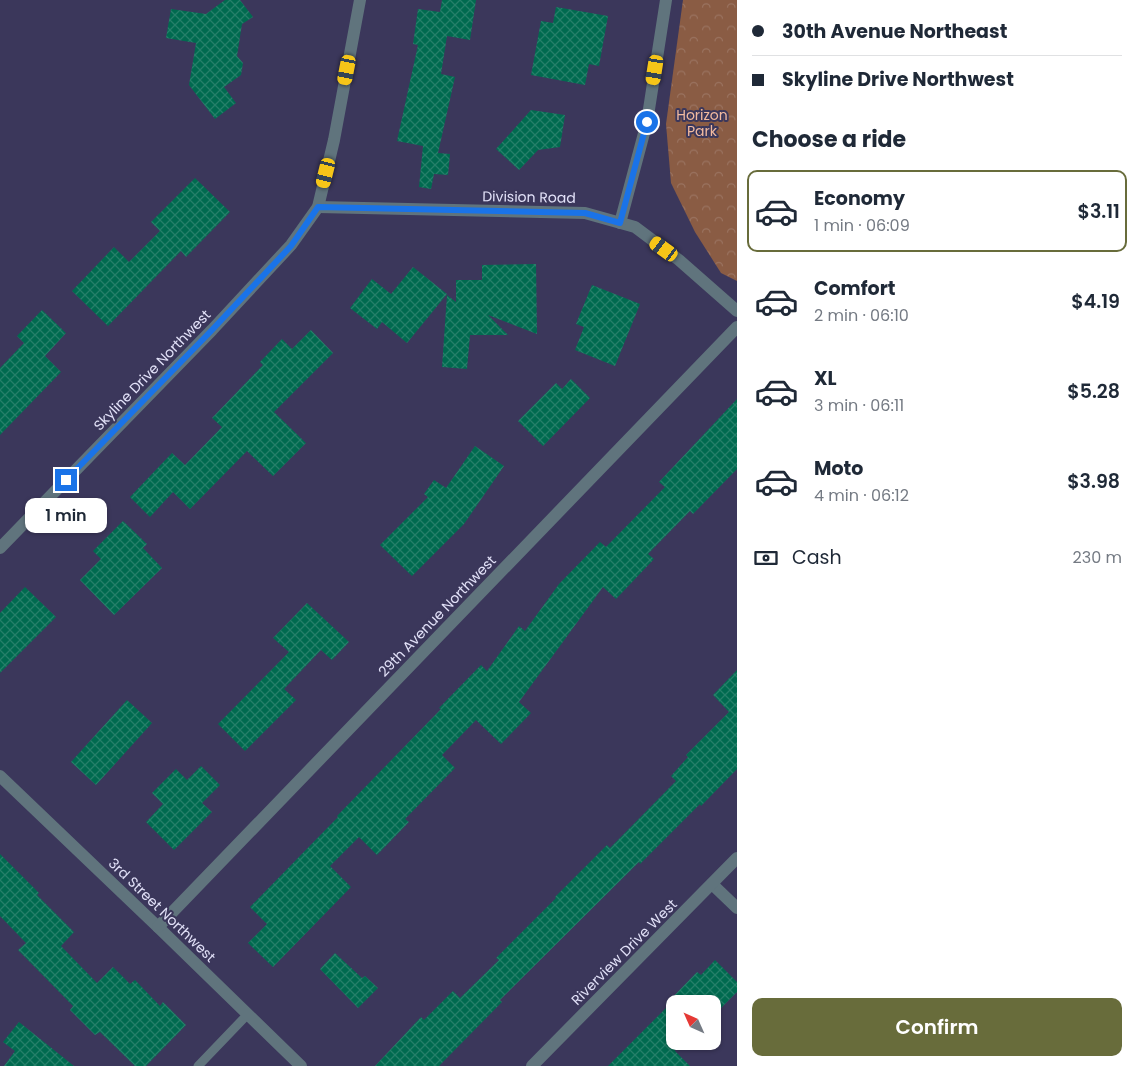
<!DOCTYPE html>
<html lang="en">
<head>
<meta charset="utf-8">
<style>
	:root { --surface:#fff; --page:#f6f6f7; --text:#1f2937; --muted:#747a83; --line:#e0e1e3; --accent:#686c3b }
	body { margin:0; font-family:Poppins,sans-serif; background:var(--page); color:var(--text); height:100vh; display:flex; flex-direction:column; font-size:19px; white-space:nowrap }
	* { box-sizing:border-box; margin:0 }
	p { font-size:16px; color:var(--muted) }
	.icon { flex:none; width:28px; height:28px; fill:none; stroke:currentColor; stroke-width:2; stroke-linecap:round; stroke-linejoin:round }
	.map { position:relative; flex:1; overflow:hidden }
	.drawer { display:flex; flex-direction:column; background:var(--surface); width:400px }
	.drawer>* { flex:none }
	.top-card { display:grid; align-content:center; height:110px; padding:0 15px; background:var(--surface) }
	.needle { width:32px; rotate:315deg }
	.fabs { position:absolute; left:666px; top:995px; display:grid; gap:10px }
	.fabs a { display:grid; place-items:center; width:55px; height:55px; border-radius:10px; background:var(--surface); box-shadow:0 1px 4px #0004; font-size:25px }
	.end { position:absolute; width:22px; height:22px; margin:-11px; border:6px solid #1a73e8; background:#fff; box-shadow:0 0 0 2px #fff }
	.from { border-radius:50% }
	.bubble { position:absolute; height:35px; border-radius:10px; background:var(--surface); box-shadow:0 1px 4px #0004; font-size:16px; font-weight:600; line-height:35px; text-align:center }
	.car { position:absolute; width:15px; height:30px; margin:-15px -8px; border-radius:6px; box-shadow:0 0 4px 1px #0007; background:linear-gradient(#f5c518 24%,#345 0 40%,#f5c518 0 76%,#345 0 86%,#f5c518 0) }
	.top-card b { display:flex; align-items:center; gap:18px; height:48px; font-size:19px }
	.top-card b+b { border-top:1px solid var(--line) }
	.top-card i { width:12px; height:12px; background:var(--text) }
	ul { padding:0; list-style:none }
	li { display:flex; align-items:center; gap:15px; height:82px; margin:0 10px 8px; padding:0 5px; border:2px solid transparent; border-radius:10px }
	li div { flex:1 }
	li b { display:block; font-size:19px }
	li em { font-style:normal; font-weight:600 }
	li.on { border-color:var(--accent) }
	li>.icon { width:45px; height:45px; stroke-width:1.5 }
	h2 { padding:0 15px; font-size:22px; line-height:60px }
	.pay { display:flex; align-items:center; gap:12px; height:55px; padding:0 15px; font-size:19px }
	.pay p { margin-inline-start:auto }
	.action { display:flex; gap:10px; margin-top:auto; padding:10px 15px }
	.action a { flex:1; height:58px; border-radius:10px; background:var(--accent); color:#fff; font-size:20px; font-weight:600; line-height:58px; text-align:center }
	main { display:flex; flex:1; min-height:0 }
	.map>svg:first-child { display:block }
</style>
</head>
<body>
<main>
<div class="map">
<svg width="737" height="1066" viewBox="0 0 737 1066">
	<defs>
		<pattern id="park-crowns" width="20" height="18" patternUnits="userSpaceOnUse" patternTransform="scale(1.25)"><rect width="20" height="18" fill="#8a5c44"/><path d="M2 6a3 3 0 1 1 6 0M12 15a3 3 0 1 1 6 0" fill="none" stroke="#9a7360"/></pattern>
		<pattern id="building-cross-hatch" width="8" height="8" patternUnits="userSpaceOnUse" patternTransform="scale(1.25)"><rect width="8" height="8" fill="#006a4f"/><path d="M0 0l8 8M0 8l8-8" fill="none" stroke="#257f69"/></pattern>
	</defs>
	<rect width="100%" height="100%" fill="#3b375b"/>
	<polygon fill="url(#park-crowns)" points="683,0 737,0 737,281 721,273 695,232 671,183 666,124"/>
	<g fill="url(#building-cross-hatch)">
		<polygon points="225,0 240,0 253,17 242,24 237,56 243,63 241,75 224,87 236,103 215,119 189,85 196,43 166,38 171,9 206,14"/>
		<polygon points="442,0 476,0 470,40 447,36 441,74 455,77 438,153 450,154 448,175 434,174 431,189 419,187 423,146 397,141 418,45 413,44 418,9 440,12"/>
		<polygon points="556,7 608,16 599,66 589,64 585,85 531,75 541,21 553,23"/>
		<polygon points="531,110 565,115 560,147 538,150 519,170 496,149"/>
		<polygon points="195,178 230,212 186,257 181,251 108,326 72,291 114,247 129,262 160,231 151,222"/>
		<polygon points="536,264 537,334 488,315 508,335 470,335 467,369 442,367 447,295 456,302 456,280 482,280 482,265"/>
		<polygon points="413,267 447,294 407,343 382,322 377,329 350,308 372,279 391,294"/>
		<polygon points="592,285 640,304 615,366 575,350 584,327 576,324"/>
		<polygon points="42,310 66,333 45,356 61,372 0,435 0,368 24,343 17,336"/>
		<polygon points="311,330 333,353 274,412 306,443 273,476 247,451 190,509 173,492 150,517 130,497 172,453 185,465 222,427 212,418 263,365 260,362 282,339 292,349"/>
		<polygon points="571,379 590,398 543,446 518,421 556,383 562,389"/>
		<polygon points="737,399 737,469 693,514 690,511 648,554 654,559 616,599 603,587 519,702 531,713 501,744 476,720 442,755 455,768 405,819 409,822 377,855 359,837 330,866 351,887 273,967 248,943 267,924 250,907 338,817 337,816 441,709 439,708 481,665 487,671 519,626 525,631 559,584 600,542 606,547 665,487 659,482"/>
		<polygon points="475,446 504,466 464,524 412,576 380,545 428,497 424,494 434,480 446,488"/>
		<polygon points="123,521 147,544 143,548 162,568 114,615 80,580 101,559 93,551"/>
		<polygon points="25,587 56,617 0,673 0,613"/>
		<polygon points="307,603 349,642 332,660 321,650 284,689 296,700 245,751 218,724 289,652 273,638"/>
		<polygon points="737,670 737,769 701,806 700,804 640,864 639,862 500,1000 502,1002 439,1066 375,1066 421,1017 424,1020 453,991 460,998 499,960 496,958 556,898 555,897 607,845 610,848 676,781 671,776 688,757 686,755 729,712 713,695"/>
		<polygon points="127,700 152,723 96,785 71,762"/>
		<polygon points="201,766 220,785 202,803 212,812 174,850 146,822 163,804 152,793 176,769 187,780"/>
		<polygon points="0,854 39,893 37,895 74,932 61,946 97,983 113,967 130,984 135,980 160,1006 163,1002 186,1025 146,1066 135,1066 100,1032 95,1035 70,1010 73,1006 18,950 26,943 0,916"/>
		<polygon points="335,953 362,978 365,976 378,988 358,1008 320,969"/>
		<polygon points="715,960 737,982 737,992 712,1017 712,1004 675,1004 675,1051 690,1066 608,1066 670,1004 666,1004 697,972 701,975"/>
		<polygon points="19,1022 74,1066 4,1066 15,1051 3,1042"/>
	</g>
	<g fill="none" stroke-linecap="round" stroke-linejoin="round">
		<polyline stroke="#60747d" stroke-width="9" points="198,1066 248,1014"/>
		<g stroke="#60747d" stroke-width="12">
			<polyline points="318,207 585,213 635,227 679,260 737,311"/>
			<polyline points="620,223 647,122 666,0"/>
			<polyline points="0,548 212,330 291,245 318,207 334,140 360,0"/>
			<polyline points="0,776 158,927 301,1066"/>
			<polyline points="712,884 737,908"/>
			<polyline points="158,927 737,327"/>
			<polyline points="532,1066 737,858"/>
		</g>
	</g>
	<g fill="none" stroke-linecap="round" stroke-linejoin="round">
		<polyline stroke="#1a73e8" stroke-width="6" points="66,480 212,330 291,246 318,207 585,213 620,223 647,122"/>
	</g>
	<g text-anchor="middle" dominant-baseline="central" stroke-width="4" stroke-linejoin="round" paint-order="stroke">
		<g font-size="14" fill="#f2ba9f" stroke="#3b375b">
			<text x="702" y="115">Horizon<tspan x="702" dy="16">Park</tspan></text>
		</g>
		<g font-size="14" fill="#e2e1f8" stroke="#3b375b">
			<text transform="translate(529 197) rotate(1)">Division Road</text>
			<text transform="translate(152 370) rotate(-46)">Skyline Drive Northwest</text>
			<text transform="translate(437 616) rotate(-46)">29th Avenue Northwest</text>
			<text transform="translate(162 910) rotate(44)">3rd Street Northwest</text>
			<text transform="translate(624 952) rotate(-45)">Riverview Drive West</text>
		</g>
	</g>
</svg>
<div class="fabs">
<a><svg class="needle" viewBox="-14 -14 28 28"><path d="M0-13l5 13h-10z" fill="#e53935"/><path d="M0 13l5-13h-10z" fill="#747a83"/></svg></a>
</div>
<i class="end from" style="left:647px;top:122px"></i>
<i class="end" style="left:66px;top:480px"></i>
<div class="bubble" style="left:25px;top:498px;width:82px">1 min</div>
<i class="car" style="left:347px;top:70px;rotate:191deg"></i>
<i class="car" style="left:655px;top:70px;rotate:189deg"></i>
<i class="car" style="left:326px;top:173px;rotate:194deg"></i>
<i class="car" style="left:664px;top:249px;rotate:306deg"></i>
</div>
<section class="drawer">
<div class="top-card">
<b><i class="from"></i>30th Avenue Northeast</b>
<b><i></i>Skyline Drive Northwest</b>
</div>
<h2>Choose a ride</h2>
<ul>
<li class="on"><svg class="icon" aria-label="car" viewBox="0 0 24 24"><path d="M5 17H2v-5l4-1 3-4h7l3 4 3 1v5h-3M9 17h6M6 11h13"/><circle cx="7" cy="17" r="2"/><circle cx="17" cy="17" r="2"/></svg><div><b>Economy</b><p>1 min · 06:09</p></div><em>$3.11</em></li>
<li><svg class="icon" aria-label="car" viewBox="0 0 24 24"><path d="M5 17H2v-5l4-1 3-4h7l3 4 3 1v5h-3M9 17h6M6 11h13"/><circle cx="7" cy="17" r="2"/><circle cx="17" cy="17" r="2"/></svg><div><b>Comfort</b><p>2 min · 06:10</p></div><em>$4.19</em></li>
<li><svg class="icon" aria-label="car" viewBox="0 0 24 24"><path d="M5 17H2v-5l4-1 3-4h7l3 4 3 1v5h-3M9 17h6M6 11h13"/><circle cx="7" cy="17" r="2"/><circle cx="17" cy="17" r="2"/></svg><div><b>XL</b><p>3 min · 06:11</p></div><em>$5.28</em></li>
<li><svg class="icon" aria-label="car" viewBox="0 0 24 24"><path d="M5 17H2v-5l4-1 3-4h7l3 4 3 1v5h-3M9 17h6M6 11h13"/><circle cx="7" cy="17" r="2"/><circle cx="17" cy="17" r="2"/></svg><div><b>Moto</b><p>4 min · 06:12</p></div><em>$3.98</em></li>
</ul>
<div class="pay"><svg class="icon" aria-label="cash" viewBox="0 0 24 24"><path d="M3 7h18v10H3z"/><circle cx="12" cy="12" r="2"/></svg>Cash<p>230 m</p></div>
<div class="action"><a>Confirm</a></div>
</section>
</main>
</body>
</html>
